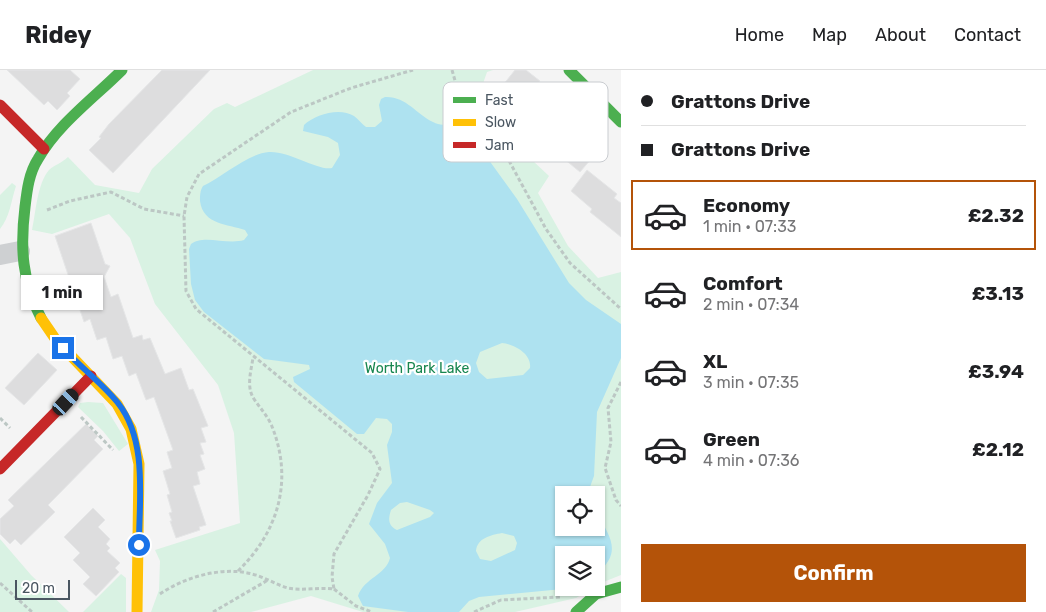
<!DOCTYPE html>
<html lang="en">
<head>
<meta charset="utf-8">
<style>
	:root { --surface:#fff; --page:#f6f6f6; --text:#202124; --muted:#757577; --line:#e0e0e0; --accent:#b45309 }
	body { margin:0; font-family:Rubik,sans-serif; background:var(--page); color:var(--text); height:100vh; display:flex; flex-direction:column; font-size:19px; white-space:nowrap }
	* { box-sizing:border-box; margin:0 }
	p { font-size:16px; color:var(--muted) }
	.icon { flex:none; width:28px; height:28px; fill:none; stroke:currentColor; stroke-width:2; stroke-linecap:round; stroke-linejoin:round }
	.map { position:relative; flex:1; overflow:hidden }
	.panel { display:flex; flex-direction:column; background:var(--surface); width:425px }
	.panel>* { flex:none }
	.hud { display:grid; align-content:center; height:110px; padding:0 20px; background:var(--surface) }
	.buttons { position:absolute; left:555px; top:416px; display:grid; gap:10px }
	.buttons a { display:grid; place-items:center; width:50px; height:50px; border-radius:0px; background:var(--surface); box-shadow:0 1px 4px #0004; font-size:25px }
	.scale { position:absolute; left:15px; bottom:12px; width:55px; box-sizing:border-box; padding-left:5px; border:2px solid #4a5661; border-top:0; font-size:14px; line-height:18px; white-space:nowrap; color:#4a5661; -webkit-text-stroke:4px #fff; paint-order:stroke }
	.end { position:absolute; width:22px; height:22px; margin:-11px; border:6px solid #1a73e8; background:#fff; box-shadow:0 0 0 2px #fff }
	.from { border-radius:50% }
	.bubble { position:absolute; height:35px; border-radius:0px; background:var(--surface); box-shadow:0 1px 4px #0004; font-size:16px; font-weight:700; line-height:35px; text-align:center }
	.car { position:absolute; width:15px; height:30px; margin:-15px -8px; border-radius:6px; box-shadow:0 0 4px 1px #0007; background:linear-gradient(#222 24%,#8ab4d8 0 40%,#222 0 76%,#8ab4d8 0 86%,#222 0) }
	.hud b { display:flex; align-items:center; gap:18px; height:48px; font-size:19px }
	.hud b+b { border-top:1px solid var(--line) }
	.hud i { width:12px; height:12px; background:var(--text) }
	ul { padding:0; list-style:none }
	li { display:flex; align-items:center; gap:15px; height:70px; margin:0 10px 8px; padding:0 10px; border:2px solid transparent; border-radius:0px }
	li div { flex:1 }
	li b { display:block; font-size:19px }
	li em { font-style:normal; font-weight:700 }
	li.on { border-color:var(--accent) }
	li>.icon { width:45px; height:45px; stroke-width:1.5 }
	.cta { display:flex; gap:10px; margin-top:auto; padding:10px 20px }
	.cta a { flex:1; height:58px; border-radius:0px; background:var(--accent); color:#fff; font-size:20px; font-weight:700; line-height:58px; text-align:center }
	header { display:flex; align-items:center; gap:30px; box-sizing:border-box; height:70px; padding:0 25px; background:var(--surface); border-bottom:1px solid var(--line) }
	header strong { font-size:24px }
	nav { display:flex; gap:28px; margin-inline-start:auto; font-size:18px }
	main { display:flex; flex:1; min-height:0 }
	.map>svg:first-child { display:block }
</style>
</head>
<body>
<header>
<strong>Ridey</strong>
<nav><a>Home</a><a>Map</a><a>About</a><a>Contact</a></nav>
</header>
<main>
<div class="map">
<svg width="621" height="542" viewBox="0 0 621 542">
	<rect width="100%" height="100%" fill="#f4f4f4"/>
	<g fill="#d9f2e3" fill-rule="evenodd">
		<path d="M313,0H493L487,2L475,37L496,55L494,57L529,91L532,90L549,106L538,123L568,176L598,208L621,202V505L596,515V485H564V518H593L576,528L515,542H363L311,526L251,542H151L159,520L160,491L155,480L240,453L234,363L218,315L155,234L130,168L109,144L52,164L32,160C36,142 37,114 49,100C54,95 62,93 68,87L95,115L139,123L152,99L214,39L227,33L235,37ZM564,425H596V458H564Z"/>
		<path d="M12,113L16,116C11,131 10,147 0,159V125Z"/>
		<polygon points="88,332 103,333 128,374 119,381 103,361 78,337 80,333"/>
		<polygon points="0,469 31,505 69,542 0,542"/>
		<polygon points="121,504 126,508 126,542 83,542"/>
	</g>
	<path fill="#aee2f0" fill-rule="evenodd" d="M385,27C406,26 416,44 433,52C447,59 456,50 470,64L517,129L569,213L586,230L621,254V288L597,342L594,406L587,425H564V458H596V443C613,469 621,484 596,504V485H564V518H573L479,527L469,531L459,542H408L363,536L358,526C364,508 386,505 390,488L385,474L369,454L377,433L392,413L387,375L392,362V354L387,349L376,348L364,364H357L294,312L293,307L310,299L309,295L264,289L204,242L195,230L191,214L189,179L191,174C203,164 227,175 244,170L248,165L245,160C228,154 203,155 200,131C200,125 200,121 203,116C222,107 249,83 269,82C290,81 318,101 332,98L340,85L338,73L328,67L303,61L304,55C315,45 339,37 354,46C358,49 362,54 366,57H375L382,51L379,35L381,29ZM502,273C513,274 532,283 530,298L523,305L487,309L479,302L476,293L480,282ZM407,432L430,440L434,443L430,447L397,460C388,456 388,449 391,440L400,433ZM502,463L514,466L517,473L515,480L491,491L480,489L476,481C477,468 491,465 502,463Z"/>
	<g fill="#ddddde" stroke="#e5e6e7">
		<polygon points="7,0 70,0 80,9 67,23 70,26 57,40 48,31 44,35"/>
		<polygon points="162,0 210,0 113,103 89,80 101,68 99,67 109,54"/>
		<polygon points="515,0 526,0 540,11 534,18 557,35 555,38 580,57 575,64 597,82 580,102 546,74 540,76 539,69 515,51 528,35 503,15"/>
		<polygon points="587,100 617,124 614,128 621,133 621,167 590,142 592,139 571,121"/>
		<polygon points="91,153 105,194 110,196 104,207 111,227 118,224 133,268 142,265 143,270 150,268 165,304 181,298 189,320 193,319 208,356 201,358 206,372 200,373 204,384 200,385 205,399 197,402 200,414 193,416 206,455 199,457 200,460 176,468 170,451 172,451 169,443 172,442 167,425 170,424 163,401 172,398 167,382 173,380 154,327 146,330 136,303 129,306 122,286 113,289 106,267 97,270 90,249 84,252 55,166"/>
		<polygon points="38,283 57,300 24,335 5,318"/>
		<polygon points="86,354 98,366 94,370 103,379 48,435 55,442 21,475 15,469 10,474 0,464 0,449 14,436 8,430"/>
		<polygon points="93,438 105,450 98,457 110,469 106,474 110,478 107,481 120,493 115,498 119,502 96,526 83,514 90,507 73,490 80,483 64,467"/>
	</g>
	<g fill="none" stroke-linecap="round" stroke-linejoin="round">
		<g stroke="#bcc7c4" stroke-width="3" stroke-dasharray="4 2.5" stroke-linecap="butt">
			<polyline points="452,0 464,42 483,66 507,87 546,159 570,193 621,239"/>
			<polyline points="47,140 70,131 111,122 144,139 184,146"/>
			<polyline points="621,312 608,338 611,372 605,398 616,430 621,436"/>
			<polyline points="81,347 113,380"/>
			<polyline points="0,348 10,358"/>
			<path d="M238,501C279,461 294,409 271,354C266,344 260,338 254,329C246,317 251,301 253,288"/>
			<polyline points="0,513 32,542"/>
			<polyline points="334,519 356,536 372,542"/>
			<path d="M160,524C185,507 222,496 252,504C265,507 276,515 288,518C303,521 319,517 334,519L332,507L334,484L368,425L380,399L372,383L196,239L186,221L184,146L187,127L199,104L291,42L351,18L413,0"/>
			<polyline points="213,542 268,510"/>
			<polyline points="474,542 501,530 560,527"/>
		</g>
		<polyline stroke="#ced0d2" stroke-width="20" points="0,185 20,181"/>
		<g stroke="#4caf50" stroke-width="11">
			<polyline points="569,0 621,52"/>
			<path d="M41,248C22,212 20,177 25,137C27,120 29,103 38,89C58,54 94,28 122,0"/>
			<polyline points="576,542 596,524 621,517"/>
		</g>
		<polyline stroke="#ffc107" stroke-width="11" points="41,248 56,270 117,334 131,359 139,394 137,542"/>
		<g stroke="#c62828" stroke-width="11">
			<polyline points="0,35 44,79"/>
			<polyline points="0,399 91,306"/>
		</g>
	</g>
	<g fill="none" stroke-linecap="round" stroke-linejoin="round">
		<path stroke="#1a73e8" stroke-width="6" d="M63,278C80,297 102,313 118,333C148,371 139,429 139,475"/>
	</g>
	<g text-anchor="middle" dominant-baseline="central" stroke-width="4.5" stroke-linejoin="round" paint-order="stroke">
		<g font-size="14" fill="#17864f" stroke="#fff">
			<text x="417" y="298">Worth Park Lake</text>
		</g>
	</g>
	<rect x="443" y="12" width="165" height="80" rx="8" fill="#fff" stroke="#c9ccd0" stroke-width="1"/>
	<rect x="453" y="27" width="23" height="6" fill="#4caf50"/>
	<rect x="453" y="49" width="23" height="7" fill="#ffc107"/>
	<rect x="453" y="72" width="23" height="6" fill="#c62828"/>
	<g font-size="14" fill="#4a5661">
		<text x="485" y="35">Fast</text>
		<text x="485" y="57">Slow</text>
		<text x="485" y="80">Jam</text>
	</g>
</svg>
<div class="buttons">
<a><svg class="icon" aria-label="locate" viewBox="0 0 24 24"><circle cx="12" cy="12" r="6"/><path d="M12 2v4M12 18v4M2 12h4M18 12h4"/></svg></a>
<a><svg class="icon" aria-label="layers" viewBox="0 0 24 24"><path d="M12 4l9 5-9 5-9-5zM3 14l9 5 9-5"/></svg></a>
</div>
<div class="scale">20 m</div>
<i class="end from" style="left:139px;top:475px"></i>
<i class="end" style="left:63px;top:278px"></i>
<div class="bubble" style="left:21px;top:205px;width:82px">1 min</div>
<i class="car" style="left:66px;top:332px;rotate:43deg"></i>
</div>
<section class="panel">
<div class="hud">
<b><i class="from"></i>Grattons Drive</b>
<b><i></i>Grattons Drive</b>
</div>
<ul>
<li class="on"><svg class="icon" aria-label="car" viewBox="0 0 24 24"><path d="M5 17H2v-5l4-1 3-4h7l3 4 3 1v5h-3M9 17h6M6 11h13"/><circle cx="7" cy="17" r="2"/><circle cx="17" cy="17" r="2"/></svg><div><b>Economy</b><p>1 min · 07:33</p></div><em>£2.32</em></li>
<li><svg class="icon" aria-label="car" viewBox="0 0 24 24"><path d="M5 17H2v-5l4-1 3-4h7l3 4 3 1v5h-3M9 17h6M6 11h13"/><circle cx="7" cy="17" r="2"/><circle cx="17" cy="17" r="2"/></svg><div><b>Comfort</b><p>2 min · 07:34</p></div><em>£3.13</em></li>
<li><svg class="icon" aria-label="car" viewBox="0 0 24 24"><path d="M5 17H2v-5l4-1 3-4h7l3 4 3 1v5h-3M9 17h6M6 11h13"/><circle cx="7" cy="17" r="2"/><circle cx="17" cy="17" r="2"/></svg><div><b>XL</b><p>3 min · 07:35</p></div><em>£3.94</em></li>
<li><svg class="icon" aria-label="car" viewBox="0 0 24 24"><path d="M5 17H2v-5l4-1 3-4h7l3 4 3 1v5h-3M9 17h6M6 11h13"/><circle cx="7" cy="17" r="2"/><circle cx="17" cy="17" r="2"/></svg><div><b>Green</b><p>4 min · 07:36</p></div><em>£2.12</em></li>
</ul>
<div class="cta"><a>Confirm</a></div>
</section>
</main>
</body>
</html>
